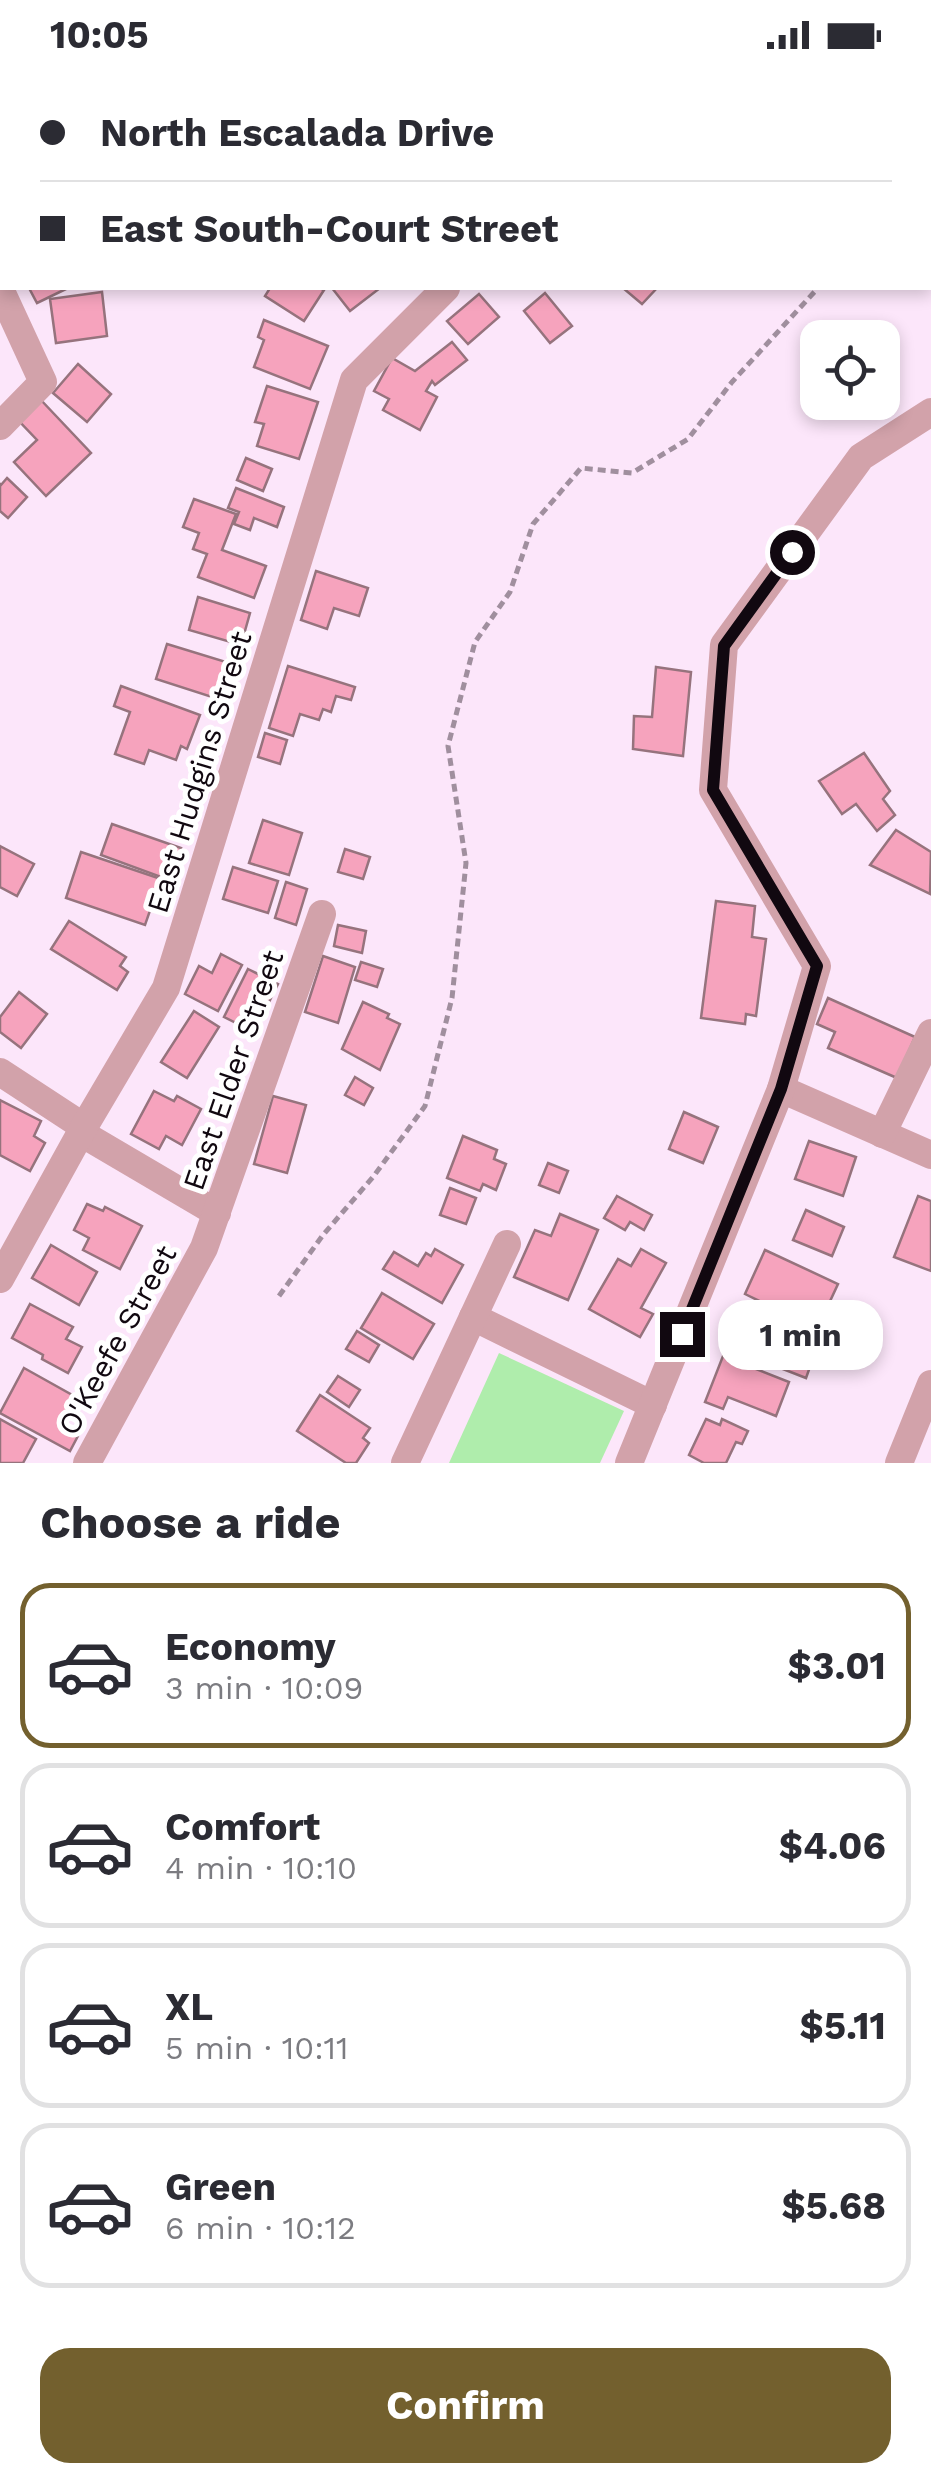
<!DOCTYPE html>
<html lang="en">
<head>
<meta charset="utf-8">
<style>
	:root { --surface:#fff; --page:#f2f2f3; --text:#2b2b33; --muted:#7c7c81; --line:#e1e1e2; --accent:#73602e }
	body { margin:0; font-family:"Work Sans",sans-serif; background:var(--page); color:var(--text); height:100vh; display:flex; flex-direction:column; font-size:38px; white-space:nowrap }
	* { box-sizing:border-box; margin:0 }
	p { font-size:32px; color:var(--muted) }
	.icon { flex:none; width:55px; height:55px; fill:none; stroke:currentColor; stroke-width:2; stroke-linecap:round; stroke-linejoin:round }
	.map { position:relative; height:1393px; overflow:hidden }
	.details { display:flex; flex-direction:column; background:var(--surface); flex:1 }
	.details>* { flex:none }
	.hud { position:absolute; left:0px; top:0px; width:932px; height:220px; box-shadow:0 5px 15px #0003; display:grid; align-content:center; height:220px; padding:0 40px; background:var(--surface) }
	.buttons { position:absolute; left:800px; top:250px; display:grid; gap:20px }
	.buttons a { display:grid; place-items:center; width:100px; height:100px; border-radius:20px; background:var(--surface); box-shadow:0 5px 15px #0003; font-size:50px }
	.end { position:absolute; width:45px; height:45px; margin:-22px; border:12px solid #110810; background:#fff; box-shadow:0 0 0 5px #fff }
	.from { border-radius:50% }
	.bubble { position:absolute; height:70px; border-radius:30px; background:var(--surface); box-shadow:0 5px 15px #0003; font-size:32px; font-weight:700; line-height:70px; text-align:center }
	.hud b { display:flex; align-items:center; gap:35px; height:95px; font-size:38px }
	.hud b+b { border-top:2px solid var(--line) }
	.hud i { width:25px; height:25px; background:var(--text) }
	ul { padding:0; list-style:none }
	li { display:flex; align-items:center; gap:30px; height:165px; margin:0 20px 15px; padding:0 20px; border:5px solid var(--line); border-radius:30px }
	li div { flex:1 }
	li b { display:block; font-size:38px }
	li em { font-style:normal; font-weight:700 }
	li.selected { border-color:var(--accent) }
	li>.icon { width:90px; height:90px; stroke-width:1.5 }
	h2 { padding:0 40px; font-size:45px; line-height:120px }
	.button { display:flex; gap:20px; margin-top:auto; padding:20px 40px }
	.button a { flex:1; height:115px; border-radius:30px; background:var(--accent); color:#fff; font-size:40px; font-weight:700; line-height:115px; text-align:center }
	.status { display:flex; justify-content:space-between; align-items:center; height:70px; padding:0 50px; background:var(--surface); direction:ltr }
	.status svg { height:28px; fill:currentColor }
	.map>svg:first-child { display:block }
</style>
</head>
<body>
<div class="status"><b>10:05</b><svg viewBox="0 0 49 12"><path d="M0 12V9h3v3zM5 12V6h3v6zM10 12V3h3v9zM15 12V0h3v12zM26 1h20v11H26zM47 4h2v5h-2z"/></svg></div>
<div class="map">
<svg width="931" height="1393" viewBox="0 0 931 1393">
	<rect width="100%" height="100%" fill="#fce6fa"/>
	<polygon fill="#afedac" points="499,1283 624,1341 600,1393 449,1393"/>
	<g fill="#f6a3bd" stroke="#96737d" stroke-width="2.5">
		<polygon points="29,218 68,218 37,233"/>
		<polygon points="270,218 319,218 324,220 304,251 265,226"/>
		<polygon points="332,218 380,218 350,241"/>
		<polygon points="623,218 657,218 642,234"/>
		<polygon points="102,222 107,266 56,273 50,229"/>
		<polygon points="545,223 572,256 550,273 524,241"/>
		<polygon points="479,224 499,247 468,274 447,251"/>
		<polygon points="264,250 328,276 310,319 254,297 264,270 258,267"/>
		<polygon points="452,272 467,290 435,315 432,311 426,321 437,327 420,360 383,340 389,329 374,321 392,288 415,301"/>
		<polygon points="78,294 111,324 87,352 53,323"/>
		<polygon points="267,316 318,332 299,389 257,376 264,354 255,352"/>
		<polygon points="40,329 91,383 46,426 14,392 37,370 18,350"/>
		<polygon points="246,388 272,399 263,421 237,410"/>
		<polygon points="7,408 27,427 8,448 0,441 0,414 1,415"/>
		<polygon points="236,418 284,437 277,457 254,448 250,460 234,454 239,442 228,438"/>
		<polygon points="194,429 236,444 222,480 266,496 254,528 198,507 207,484 193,479 199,463 183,457"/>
		<polygon points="316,501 368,518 359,546 334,538 327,559 301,550"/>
		<polygon points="198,527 250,543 241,575 189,560"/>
		<polygon points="167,574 226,592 215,628 156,609"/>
		<polygon points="288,596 355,617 351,630 336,626 331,642 323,639 319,650 300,644 293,666 269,658"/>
		<polygon points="656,597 691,602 683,686 633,679 634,646 652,647"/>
		<polygon points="121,616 200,645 187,679 181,676 176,690 149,680 144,694 115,684 130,642 114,636"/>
		<polygon points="265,663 287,670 280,694 258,687"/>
		<polygon points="864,683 890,721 883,729 895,745 877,761 856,734 842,744 819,711"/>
		<polygon points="263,750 302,763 289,805 249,793"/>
		<polygon points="112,754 181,778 169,810 101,785"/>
		<polygon points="896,760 931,782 930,824 870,795"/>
		<polygon points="0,776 34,794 17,826 0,817"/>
		<polygon points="345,779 370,787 363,809 338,802"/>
		<polygon points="81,782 161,809 145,855 66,828"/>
		<polygon points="233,797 278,811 268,843 223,829"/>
		<polygon points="286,812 307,819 296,855 275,848"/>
		<polygon points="716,831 755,836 752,867 766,869 756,946 746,944 745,954 701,948"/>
		<polygon points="69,851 126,887 120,896 128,902 117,920 51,879"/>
		<polygon points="338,855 366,861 362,883 334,876"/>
		<polygon points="221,884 242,895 218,941 185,924 199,896 212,903"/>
		<polygon points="323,886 355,897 338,953 305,942"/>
		<polygon points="361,892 383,899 377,917 355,910"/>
		<polygon points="248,899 278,914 254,962 224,947"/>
		<polygon points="19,922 47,944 21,978 0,962 0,947"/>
		<polygon points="828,928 915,967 897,1008 828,978 835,962 817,954"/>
		<polygon points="363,932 389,944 387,948 400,954 380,1000 342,979"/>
		<polygon points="194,941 219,957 187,1008 161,992"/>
		<polygon points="355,1007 373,1018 364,1035 345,1025"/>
		<polygon points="154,1021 174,1031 177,1026 201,1039 182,1075 166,1066 159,1079 131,1064"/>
		<polygon points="273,1026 306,1035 287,1103 254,1094"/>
		<polygon points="0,1030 41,1051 34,1066 45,1073 30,1101 0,1085"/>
		<polygon points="684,1042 718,1057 703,1093 669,1079"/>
		<polygon points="463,1066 497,1080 494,1089 506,1094 496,1120 483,1114 480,1121 447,1108"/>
		<polygon points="809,1071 856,1087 843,1126 795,1109"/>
		<polygon points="548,1093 568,1101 559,1123 539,1115"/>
		<polygon points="450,1118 476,1128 466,1154 440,1145"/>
		<polygon points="617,1126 652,1145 644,1160 630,1152 625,1160 604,1148"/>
		<polygon points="918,1126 931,1131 931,1201 894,1187"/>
		<polygon points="87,1134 103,1141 105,1137 142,1156 120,1199 83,1180 89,1168 74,1160"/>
		<polygon points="806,1140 844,1157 832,1186 793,1170"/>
		<polygon points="560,1144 598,1160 568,1230 514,1207 535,1160 551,1166"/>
		<polygon points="51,1175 97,1202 79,1235 32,1208"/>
		<polygon points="435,1179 463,1195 442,1233 383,1199 394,1182 418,1196 426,1183 431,1186"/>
		<polygon points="641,1179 666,1193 641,1238 653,1244 640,1267 589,1239 618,1189 631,1196"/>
		<polygon points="765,1180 838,1214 817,1259 745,1224"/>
		<polygon points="382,1223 434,1254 413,1289 361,1258"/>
		<polygon points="30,1234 73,1257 66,1269 82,1277 68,1303 42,1289 43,1285 12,1268"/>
		<polygon points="760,1240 822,1263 806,1308 770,1294 773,1286 759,1280 756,1289 723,1276 732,1251 753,1259"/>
		<polygon points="357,1261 379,1275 369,1292 346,1279"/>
		<polygon points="723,1286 789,1312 776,1346 728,1327 723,1339 705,1332"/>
		<polygon points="24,1298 74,1326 59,1353 79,1364 70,1381 0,1343"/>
		<polygon points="338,1306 360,1320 349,1337 327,1322"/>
		<polygon points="320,1325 370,1358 363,1368 369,1373 356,1393 346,1393 297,1361"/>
		<polygon points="0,1349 36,1369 23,1393 0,1393"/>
		<polygon points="706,1349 720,1355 722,1349 748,1361 742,1374 736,1372 726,1393 704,1393 689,1385"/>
	</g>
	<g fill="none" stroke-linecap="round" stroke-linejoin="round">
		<g stroke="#a08f9e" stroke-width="5" stroke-dasharray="8 5" stroke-linecap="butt">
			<polyline points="930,98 931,97"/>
			<polyline points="279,1226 323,1165 373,1107 425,1036 452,928 466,793 448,676 475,572 510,522 533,454 581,398 632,403 688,369 732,312 818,218"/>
		</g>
		<g stroke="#d2a2aa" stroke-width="28">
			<polyline points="660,2 662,0"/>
			<polyline points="0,219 43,312 0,356"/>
			<polyline points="0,1002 84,1057"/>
			<polyline points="781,1019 931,1085"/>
			<polyline points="81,1063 217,1143"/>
			<polyline points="882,1064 931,963"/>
			<polyline points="0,1209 84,1057 166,918 354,310 446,218"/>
			<polyline points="473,1247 653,1335"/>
			<polyline points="87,1393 204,1178 322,844"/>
			<polyline points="405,1393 507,1174"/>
			<polyline points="629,1393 781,1019 817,896 713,720 724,575 861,387 931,342"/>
			<polyline points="899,1393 931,1314"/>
		</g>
	</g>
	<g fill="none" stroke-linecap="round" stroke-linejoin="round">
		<polyline stroke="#110810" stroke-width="12" points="682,1264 781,1019 817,896 713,720 724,576 792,482"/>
	</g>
	<g text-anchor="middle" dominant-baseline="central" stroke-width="10" stroke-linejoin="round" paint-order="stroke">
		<g font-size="30" fill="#110810" stroke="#fff">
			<text transform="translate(199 702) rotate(-73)">East Hudgins Street</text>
			<text transform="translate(233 1000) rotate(-71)">East Elder Street</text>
			<text transform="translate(117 1270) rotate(-61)">O'Keefe Street</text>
		</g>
	</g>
</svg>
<div class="buttons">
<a><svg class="icon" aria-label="locate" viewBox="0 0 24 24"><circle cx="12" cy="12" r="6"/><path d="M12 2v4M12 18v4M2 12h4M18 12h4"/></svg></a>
</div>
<i class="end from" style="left:792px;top:482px"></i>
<i class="end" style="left:682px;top:1264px"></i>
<div class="bubble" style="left:718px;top:1230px;width:165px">1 min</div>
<div class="hud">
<b><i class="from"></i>North Escalada Drive</b>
<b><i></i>East South-Court Street</b>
</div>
</div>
<section class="details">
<h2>Choose a ride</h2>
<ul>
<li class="selected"><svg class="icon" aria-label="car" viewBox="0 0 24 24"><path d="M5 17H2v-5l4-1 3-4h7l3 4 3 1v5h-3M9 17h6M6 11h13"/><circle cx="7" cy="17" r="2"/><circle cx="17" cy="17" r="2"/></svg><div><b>Economy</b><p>3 min · 10:09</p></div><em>$3.01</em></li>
<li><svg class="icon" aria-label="car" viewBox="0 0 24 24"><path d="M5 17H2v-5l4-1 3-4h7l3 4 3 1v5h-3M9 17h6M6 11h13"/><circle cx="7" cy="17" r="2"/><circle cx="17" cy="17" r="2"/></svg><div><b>Comfort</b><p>4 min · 10:10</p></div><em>$4.06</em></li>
<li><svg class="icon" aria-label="car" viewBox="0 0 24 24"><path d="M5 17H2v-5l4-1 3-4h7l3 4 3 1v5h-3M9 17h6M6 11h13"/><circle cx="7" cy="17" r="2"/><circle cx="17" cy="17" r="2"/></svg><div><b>XL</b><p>5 min · 10:11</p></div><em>$5.11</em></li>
<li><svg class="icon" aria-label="car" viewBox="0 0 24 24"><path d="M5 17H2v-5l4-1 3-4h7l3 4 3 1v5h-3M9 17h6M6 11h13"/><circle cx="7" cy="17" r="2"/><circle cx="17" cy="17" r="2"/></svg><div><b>Green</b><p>6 min · 10:12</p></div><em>$5.68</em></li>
</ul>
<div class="button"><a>Confirm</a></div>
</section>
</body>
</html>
